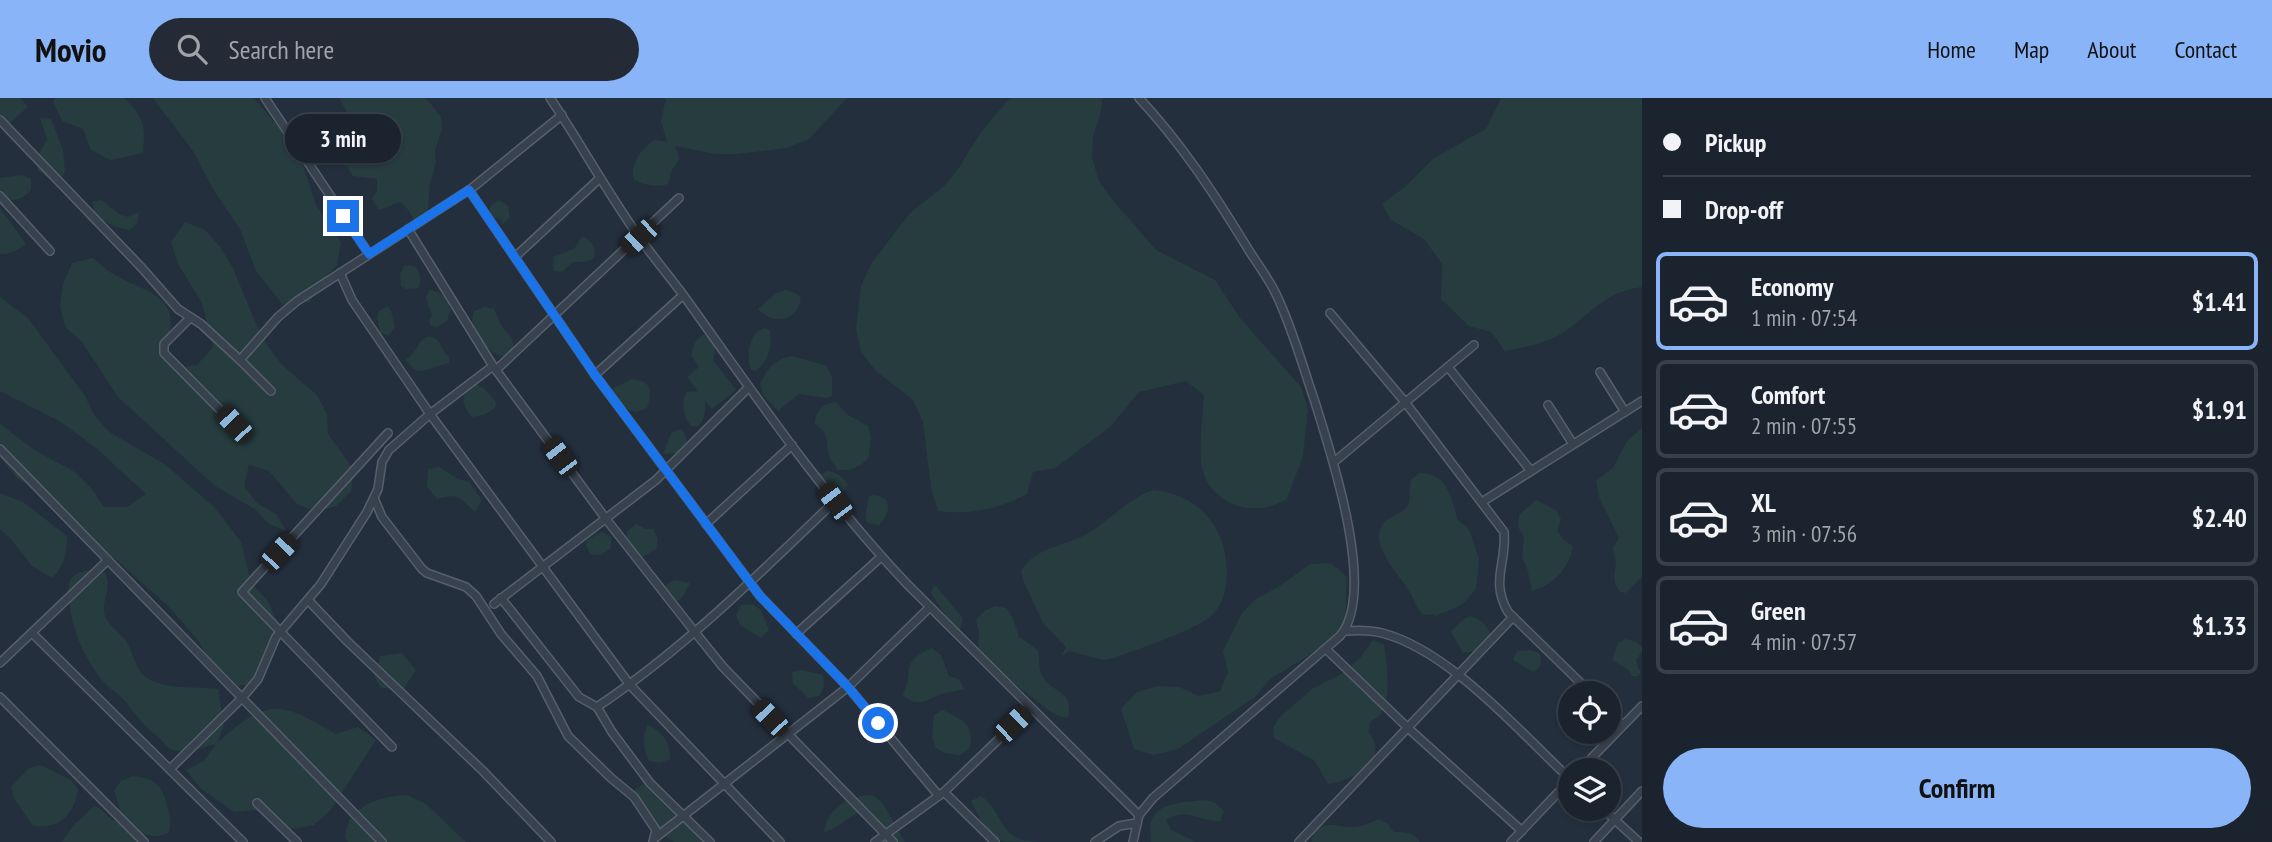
<!DOCTYPE html>
<html lang="en">
<head>
<meta charset="utf-8">
<style>
	:root { --surface:#1b232e; --page:#242b36; --text:#f1f3f6; --muted:#a0a4aa; --line:#39404a; --accent:#8ab4f8 }
	body { margin:0; font-family:"PT Sans Narrow",sans-serif; background:var(--page); color:var(--text); height:100vh; display:flex; flex-direction:column; font-size:26px; white-space:nowrap }
	* { box-sizing:border-box; margin:0 }
	p { font-size:23px; color:var(--muted) }
	.icon { flex:none; width:38px; height:38px; fill:none; stroke:currentColor; stroke-width:2; stroke-linecap:round; stroke-linejoin:round }
	.map { position:relative; flex:1; overflow:hidden }
	.details { display:flex; flex-direction:column; background:var(--surface); width:630px }
	.details>* { flex:none }
	.hud { display:grid; align-content:center; height:154px; padding:0 21px; background:var(--surface) }
	.controls { position:absolute; left:1558px; top:583px; display:grid; gap:14px }
	.controls a { display:grid; place-items:center; width:63px; height:63px; border-radius:50%; background:var(--surface); box-shadow:0 2px 5px #0004,0 0 0 2px var(--line); font-size:35px }
	.end { position:absolute; width:32px; height:32px; margin:-16px; border:9px solid #1a73e8; background:#fff; box-shadow:0 0 0 4px #fff }
	.from { border-radius:50% }
	.bubble { position:absolute; height:49px; border-radius:24px; background:var(--surface); box-shadow:0 2px 5px #0004,0 0 0 2px var(--line); font-size:23px; font-weight:600; line-height:49px; text-align:center }
	.car { position:absolute; width:21px; height:42px; margin:-21px -10px; border-radius:9px; box-shadow:0 0 5px 2px #0007; background:linear-gradient(#222 24%,#8ab4d8 0 40%,#222 0 76%,#8ab4d8 0 86%,#222 0) }
	.hud b { display:flex; align-items:center; gap:24px; height:66px; font-size:26px }
	.hud b+b { border-top:2px solid var(--line) }
	.hud i { width:18px; height:18px; background:var(--text) }
	ul { padding:0; list-style:none }
	li { display:flex; align-items:center; gap:21px; height:98px; margin:0 14px 10px; padding:0 7px; border:4px solid var(--line); border-radius:10px }
	li div { flex:1 }
	li b { display:block; font-size:26px }
	li em { font-style:normal; font-weight:600 }
	li.on { border-color:var(--accent) }
	li>.icon { width:63px; height:63px; stroke-width:1.5 }
	.cta { display:flex; gap:14px; margin-top:auto; padding:14px 21px }
	.cta a { flex:1; height:80px; border-radius:42px; background:var(--accent); color:#111; font-size:28px; font-weight:600; line-height:80px; text-align:center }
	header { display:flex; align-items:center; gap:42px; box-sizing:border-box; height:98px; padding:0 35px; background:var(--accent); color:#111 }
	header strong { font-size:33px }
	nav { display:flex; gap:38px; margin-inline-start:auto; font-size:24px }
	.search { width:490px; height:63px; background:var(--page); display:flex; align-items:center; gap:18px; box-sizing:border-box; padding:0 24px; border-radius:38px; color:var(--muted); font-size:26px }
	main { display:flex; flex:1; min-height:0 }
	.map>svg:first-child { display:block }
</style>
</head>
<body>
<header>
<strong>Movio</strong>
<div class="search"><svg class="icon" aria-label="search" viewBox="0 0 24 24"><circle cx="10" cy="10" r="6"/><path d="M15 15l6 6"/></svg>Search here</div>
<nav><a>Home</a><a>Map</a><a>About</a><a>Contact</a></nav>
</header>
<main>
<div class="map">
<svg width="1642" height="744" viewBox="0 0 1642 744">
	<rect width="100%" height="100%" fill="#242f3e"/>
	<g fill="#263c3f">
		<polygon points="0,0 20,0 28,9 5,29 0,23"/>
		<path d="M55,0H124C144,19 146,29 143,55L111,62L91,52L83,31L62,23L53,3Z"/>
		<polygon points="153,0 254,0 276,26 302,64 316,107 341,144 337,167 320,184 310,204 283,207 256,173 240,131 214,93 193,53"/>
		<path d="M339,0H426L441,19L442,31L435,52L436,64L430,86L427,121L419,130C412,120 410,111 400,104L379,112L372,101L377,92V81L353,78L341,58L343,46L350,26L348,16Z"/>
		<path d="M666,0H847L809,41L786,50L737,56H715L675,48C682,64 678,60 671,74C670,78 670,82 668,86C658,90 640,87 633,80C631,65 642,50 654,42L667,44L661,23Z"/>
		<path d="M1010,0H1103L1100,17L1093,38L1092,60L1099,83L1112,101L1156,152L1215,182L1240,220L1301,289L1308,311L1303,358L1287,401C1281,404 1274,408 1267,409C1235,416 1203,395 1201,362C1199,341 1203,318 1204,297L1186,283L1139,294L1110,329L1055,370L1033,374L1027,396C998,411 970,417 938,413L931,390L923,324L913,302L876,273L861,254L856,231L861,188L871,166L910,115L944,88L958,71L981,34Z"/>
		<path d="M1501,0H1642V189C1607,193 1593,213 1567,232C1549,245 1526,249 1505,253L1491,234L1469,228L1441,201L1442,166L1424,141L1391,122L1382,106L1406,88L1434,60L1486,31Z"/>
		<polygon points="40,20 51,21 63,52 65,74 59,83 49,81 38,72 37,60 47,41"/>
		<path d="M22,77L31,81V92C21,103 14,104 0,98V80Z"/>
		<polygon points="102,102 119,116 128,119 139,114 137,126 129,132 117,129 96,120 92,104"/>
		<polygon points="499,102 508,108 510,119 502,127 501,121 490,119 490,108"/>
		<path d="M0,110L26,146C18,151 10,158 0,156Z"/>
		<path d="M185,124L205,132L220,149L233,170L258,231L269,250L283,268L317,297L327,316L328,336L354,372L351,393L336,408L316,414L297,406L269,373L249,367L244,388L257,405L276,416L287,434L268,425L256,412L215,388L118,299L82,244L66,230L60,209L63,186L72,165L93,160C99,165 104,170 110,174C146,197 184,193 166,250L175,270L197,267L213,249L202,205L178,166L171,144Z"/>
		<path d="M582,138C592,142 598,152 593,161L584,164H573L562,174L554,173L553,159L574,151Z"/>
		<path d="M405,167L416,169C420,177 423,182 418,190L406,191L401,188L400,176Z"/>
		<polygon points="429,191 444,197 451,212 447,223 437,229 431,228 429,223 432,217 426,201"/>
		<path d="M786,192L797,196L801,200C797,224 773,227 758,211L776,195Z"/>
		<polygon points="0,199 28,220 85,298 94,317 109,334 166,367 215,410 241,444 251,485 267,502 277,523 269,566 260,585 238,588 208,559 197,541 168,508 118,463 83,436 55,404 18,381 0,359 0,326 36,353 75,374 92,391 104,409 127,409 146,396 96,350 61,324 0,293"/>
		<polygon points="388,208 391,213 395,229 389,237 380,235 377,219 379,213"/>
		<path d="M484,209L494,211L501,227L512,240L514,251L507,259C490,257 483,243 471,234C472,226 472,219 474,213Z"/>
		<path d="M764,230L770,232C772,248 769,263 756,273L751,272C746,258 748,236 764,230Z"/>
		<path d="M703,237H709C716,244 716,253 713,262L736,292L712,311L705,303C705,313 706,322 697,329L691,328C684,319 680,304 687,294L698,293L687,279L699,269L691,257C694,249 694,241 703,237Z"/>
		<path d="M427,239C441,237 440,252 449,259V265L422,273L415,272L405,262C416,256 417,244 427,239Z"/>
		<path d="M793,258L827,268L832,280V298L827,300L799,296L781,310L779,314L763,297L760,286C766,272 777,259 793,258Z"/>
		<path d="M632,281C651,283 653,292 647,310L636,314L624,310L612,291Z"/>
		<path d="M475,286L485,291L496,304L495,310L484,317L472,319C462,307 458,295 475,286Z"/>
		<path d="M835,304L848,317L868,328L871,339L869,359L861,367L849,372H837C836,368 833,365 831,362C824,349 833,336 815,326C814,314 824,305 835,304Z"/>
		<path d="M1642,330V478L1626,495L1621,494C1612,485 1614,477 1616,467C1616,461 1613,455 1613,449L1619,440L1599,399L1596,383L1613,370L1627,343Z"/>
		<polygon points="680,331 685,335 687,347 680,355 663,356 671,335"/>
		<path d="M439,369L458,381L469,384L482,402L475,414C459,399 459,395 437,401L427,389L428,371Z"/>
		<path d="M827,373C837,374 844,379 848,388L844,393L833,391L817,374L823,376Z"/>
		<path d="M1419,375C1444,375 1449,392 1455,412C1455,413 1457,421 1458,422C1463,427 1467,427 1470,434L1479,461L1476,491L1465,504L1451,512L1434,518V516L1423,517C1416,510 1414,501 1409,493C1400,478 1371,449 1381,429C1386,418 1400,418 1407,409C1411,403 1409,390 1411,382Z"/>
		<path d="M1152,392C1198,395 1226,429 1227,473C1227,489 1224,506 1212,517C1194,533 1138,551 1114,560L1103,562L1070,553L1061,558L1066,549L1043,525L1024,484L1021,473C1036,448 1064,449 1087,436C1110,422 1127,402 1152,392Z"/>
		<path d="M0,395L23,404L67,438C67,454 64,469 52,480L32,468L11,441L0,431Z"/>
		<path d="M874,397C895,401 889,415 879,427L868,425L865,420L869,398Z"/>
		<path d="M1536,402L1556,412L1561,421L1557,433L1564,442L1573,448C1569,471 1554,486 1532,493L1527,470L1522,460L1524,439L1518,429L1519,417Z"/>
		<polygon points="636,426 646,431 653,431 658,441 656,451 637,462 626,445 627,433"/>
		<polygon points="602,434 611,439 611,450 601,457 590,456 586,447 587,442"/>
		<polygon points="1331,465 1347,479 1345,527 1331,544 1270,581 1255,599 1178,651 1154,657 1134,651 1121,611 1137,594 1158,588 1179,589 1199,598 1220,593 1228,574 1223,553 1242,515 1257,500 1277,490 1310,466"/>
		<path d="M94,472L105,475C113,493 100,503 105,518C108,527 120,535 126,543C132,552 134,564 140,573C153,593 196,588 218,591L224,626L218,644C269,599 279,603 336,636L358,629L376,642L330,713L314,727L294,731L255,712L234,714L200,690L186,672L204,663L216,646C203,649 181,658 169,650C164,647 162,642 158,639C145,629 135,616 125,603C118,595 108,590 101,581C83,557 72,532 69,503C66,481 71,474 94,472Z"/>
		<polygon points="674,482 690,485 682,500 672,506 661,501 660,491"/>
		<polygon points="934,486 963,520 960,531 950,523 931,496"/>
		<polygon points="752,506 761,512 769,532 761,540 740,527 736,517 741,507"/>
		<path d="M995,508L1006,510L1012,518L1019,539L1038,552C1039,559 1039,569 1041,575C1050,596 1075,591 1068,620L1058,618L1048,612L977,556L979,534L976,522L983,514Z"/>
		<path d="M1470,518C1482,522 1487,527 1492,539C1484,550 1477,554 1463,555L1451,534L1460,524Z"/>
		<polygon points="1626,541 1636,544 1642,549 1642,553 1636,562 1638,570 1641,574 1638,578 1632,578 1629,572 1612,562 1618,545"/>
		<path d="M1373,542L1384,547C1387,564 1392,602 1380,617C1377,620 1374,621 1370,624L1369,635C1391,663 1352,683 1328,686L1314,662L1274,640L1273,630L1279,620L1312,591L1343,575L1360,560Z"/>
		<path d="M932,550L941,557L949,578L959,581L964,591C957,593 948,594 941,596C924,603 919,610 902,597C916,576 897,564 932,550Z"/>
		<path d="M1531,552L1539,555C1543,563 1541,570 1533,574L1513,562L1517,553Z"/>
		<polygon points="402,555 416,572 404,590 381,590 374,578 380,558"/>
		<polygon points="802,572 823,577 824,588 819,598 808,600 793,585 792,574"/>
		<path d="M943,612C962,621 976,628 969,651L960,657L945,655L936,650L932,639L934,617Z"/>
		<path d="M647,627C663,634 670,644 670,661L660,665L649,663C642,649 643,641 647,627Z"/>
		<path d="M41,667L71,682L78,691C75,716 58,732 33,728L14,700L11,689L29,670Z"/>
		<path d="M132,678C158,681 162,688 168,711C170,720 171,725 169,734C153,744 135,735 124,720C119,713 117,700 114,692L121,683Z"/>
		<polygon points="643,686 652,692 707,744 674,744 646,724 640,714 634,692"/>
		<path d="M407,697L426,706L466,744H348L345,740C346,734 347,724 351,719C365,703 387,698 407,697Z"/>
		<path d="M872,697L882,704L905,744H888L861,714C845,720 842,729 824,734C827,710 850,697 872,697Z"/>
		<path d="M981,698C998,709 1000,731 1015,739C1021,743 1031,743 1038,744C1028,744 1013,744 1003,743C988,738 977,716 971,703Z"/>
		<path d="M1203,702L1214,704L1224,713L1220,723C1198,723 1187,709 1166,722L1171,732L1196,744H1151C1151,737 1149,728 1152,721C1158,704 1188,704 1203,702Z"/>
		<path d="M94,708C102,710 103,714 109,719C120,727 131,730 136,744H62L73,728Z"/>
		<path d="M1378,721L1388,726L1394,734C1405,734 1413,734 1420,744H1311L1314,733C1330,723 1332,728 1348,729C1359,730 1368,726 1378,721Z"/>
	</g>
	<g fill="none" stroke-linecap="round" stroke-linejoin="round">
		<g stroke="#565f6c" stroke-width="10">
			<g id="minor">
				<polyline points="265,0 369,156"/>
				<path d="M550,0C581,46 607,94 639,139C653,159 669,178 684,198C755,297 824,399 908,487L1139,717"/>
				<polyline points="0,22 141,169 178,211 201,226 240,262 278,219 297,203 472,90 562,17"/>
				<polyline points="469,92 595,277 760,498 848,589 939,698"/>
				<polyline points="0,98 50,153"/>
				<polyline points="408,131 493,268 606,421 694,533 723,569 893,744"/>
				<polyline points="515,159 600,80"/>
				<polyline points="340,175 352,202 430,316 630,587 780,744"/>
				<path d="M1330,215L1405,304L1504,434C1507,465 1490,483 1508,514L1591,595"/>
				<polyline points="190,220 164,246 164,255 234,326"/>
				<polyline points="240,262 271,293"/>
				<polyline points="1448,269 1531,373"/>
				<polyline points="496,272 679,100"/>
				<polyline points="1600,274 1625,314"/>
				<polyline points="595,277 683,197"/>
				<polyline points="1548,307 1573,346"/>
				<polyline points="388,335 242,494 392,649"/>
				<polyline points="0,351 382,744"/>
				<polyline points="1334,364 1474,247"/>
				<polyline points="374,400 382,419 422,471 427,475 466,489 476,498 501,536 537,578 568,638 611,680 634,699 656,732 653,744"/>
				<polyline points="1482,404 1642,303"/>
				<polyline points="706,426 792,347"/>
				<polyline points="501,500 579,599 597,609 612,634 650,685 710,744"/>
				<polyline points="308,502 347,543 483,673 551,744"/>
				<polyline points="494,506 656,382 748,290"/>
				<path d="M1345,533C1357,532 1370,532 1382,535C1449,552 1520,634 1570,681"/>
				<polyline points="32,535 243,744"/>
				<polyline points="796,536 881,459"/>
				<polyline points="1326,551 1408,630 1522,733"/>
				<polyline points="0,565 108,462"/>
				<polyline points="0,599 144,744"/>
				<path d="M597,609C684,551 760,475 835,403"/>
				<polyline points="1608,612 1623,627"/>
				<polyline points="170,671 242,600 258,581 276,539 321,486 367,414 378,391 382,364 389,352 430,316 493,268"/>
				<polyline points="1580,672 1642,608"/>
				<polyline points="944,694 995,744"/>
				<polyline points="257,705 297,744"/>
				<polyline points="1602,710 1639,744"/>
				<polyline points="655,740 848,589 930,509"/>
				<polyline points="875,744 944,694 1031,610"/>
				<polyline points="1095,744 1119,728 1137,725"/>
				<path d="M1133,744L1139,717L1153,700L1340,538C1378,493 1330,353 1314,301C1302,266 1292,229 1276,196C1268,179 1255,163 1245,146C1213,94 1181,45 1139,0"/>
				<polyline points="1299,744 1513,519"/>
				<polyline points="1511,744 1570,682"/>
				<polyline points="1594,744 1642,693"/>
			</g>
		</g>
		<use href="#minor" stroke="#38414e" stroke-width="7"/>
	</g>
	<g fill="none" stroke-linecap="round" stroke-linejoin="round">
		<polyline stroke="#1a73e8" stroke-width="9" points="343,118 369,156 469,92 595,277 760,498 848,589 878,625"/>
	</g>
</svg>
<div class="controls">
<a><svg class="icon" aria-label="locate" viewBox="0 0 24 24"><circle cx="12" cy="12" r="6"/><path d="M12 2v4M12 18v4M2 12h4M18 12h4"/></svg></a>
<a><svg class="icon" aria-label="layers" viewBox="0 0 24 24"><path d="M12 4l9 5-9 5-9-5zM3 14l9 5 9-5"/></svg></a>
</div>
<i class="end from" style="left:878px;top:625px"></i>
<i class="end" style="left:343px;top:118px"></i>
<div class="bubble" style="left:285px;top:16px;width:116px">3 min</div>
<i class="car" style="left:639px;top:139px;rotate:227deg"></i>
<i class="car" style="left:234px;top:326px;rotate:317deg"></i>
<i class="car" style="left:560px;top:359px;rotate:323deg"></i>
<i class="car" style="left:835px;top:404px;rotate:323deg"></i>
<i class="car" style="left:279px;top:454px;rotate:43deg"></i>
<i class="car" style="left:770px;top:620px;rotate:316deg"></i>
<i class="car" style="left:1013px;top:626px;rotate:46deg"></i>
</div>
<section class="details">
<div class="hud">
<b><i class="from"></i>Pickup</b>
<b><i></i>Drop-off</b>
</div>
<ul>
<li class="on"><svg class="icon" aria-label="car" viewBox="0 0 24 24"><path d="M5 17H2v-5l4-1 3-4h7l3 4 3 1v5h-3M9 17h6M6 11h13"/><circle cx="7" cy="17" r="2"/><circle cx="17" cy="17" r="2"/></svg><div><b>Economy</b><p>1 min · 07:54</p></div><em>$1.41</em></li>
<li><svg class="icon" aria-label="car" viewBox="0 0 24 24"><path d="M5 17H2v-5l4-1 3-4h7l3 4 3 1v5h-3M9 17h6M6 11h13"/><circle cx="7" cy="17" r="2"/><circle cx="17" cy="17" r="2"/></svg><div><b>Comfort</b><p>2 min · 07:55</p></div><em>$1.91</em></li>
<li><svg class="icon" aria-label="car" viewBox="0 0 24 24"><path d="M5 17H2v-5l4-1 3-4h7l3 4 3 1v5h-3M9 17h6M6 11h13"/><circle cx="7" cy="17" r="2"/><circle cx="17" cy="17" r="2"/></svg><div><b>XL</b><p>3 min · 07:56</p></div><em>$2.40</em></li>
<li><svg class="icon" aria-label="car" viewBox="0 0 24 24"><path d="M5 17H2v-5l4-1 3-4h7l3 4 3 1v5h-3M9 17h6M6 11h13"/><circle cx="7" cy="17" r="2"/><circle cx="17" cy="17" r="2"/></svg><div><b>Green</b><p>4 min · 07:57</p></div><em>$1.33</em></li>
</ul>
<div class="cta"><a>Confirm</a></div>
</section>
</main>
</body>
</html>
